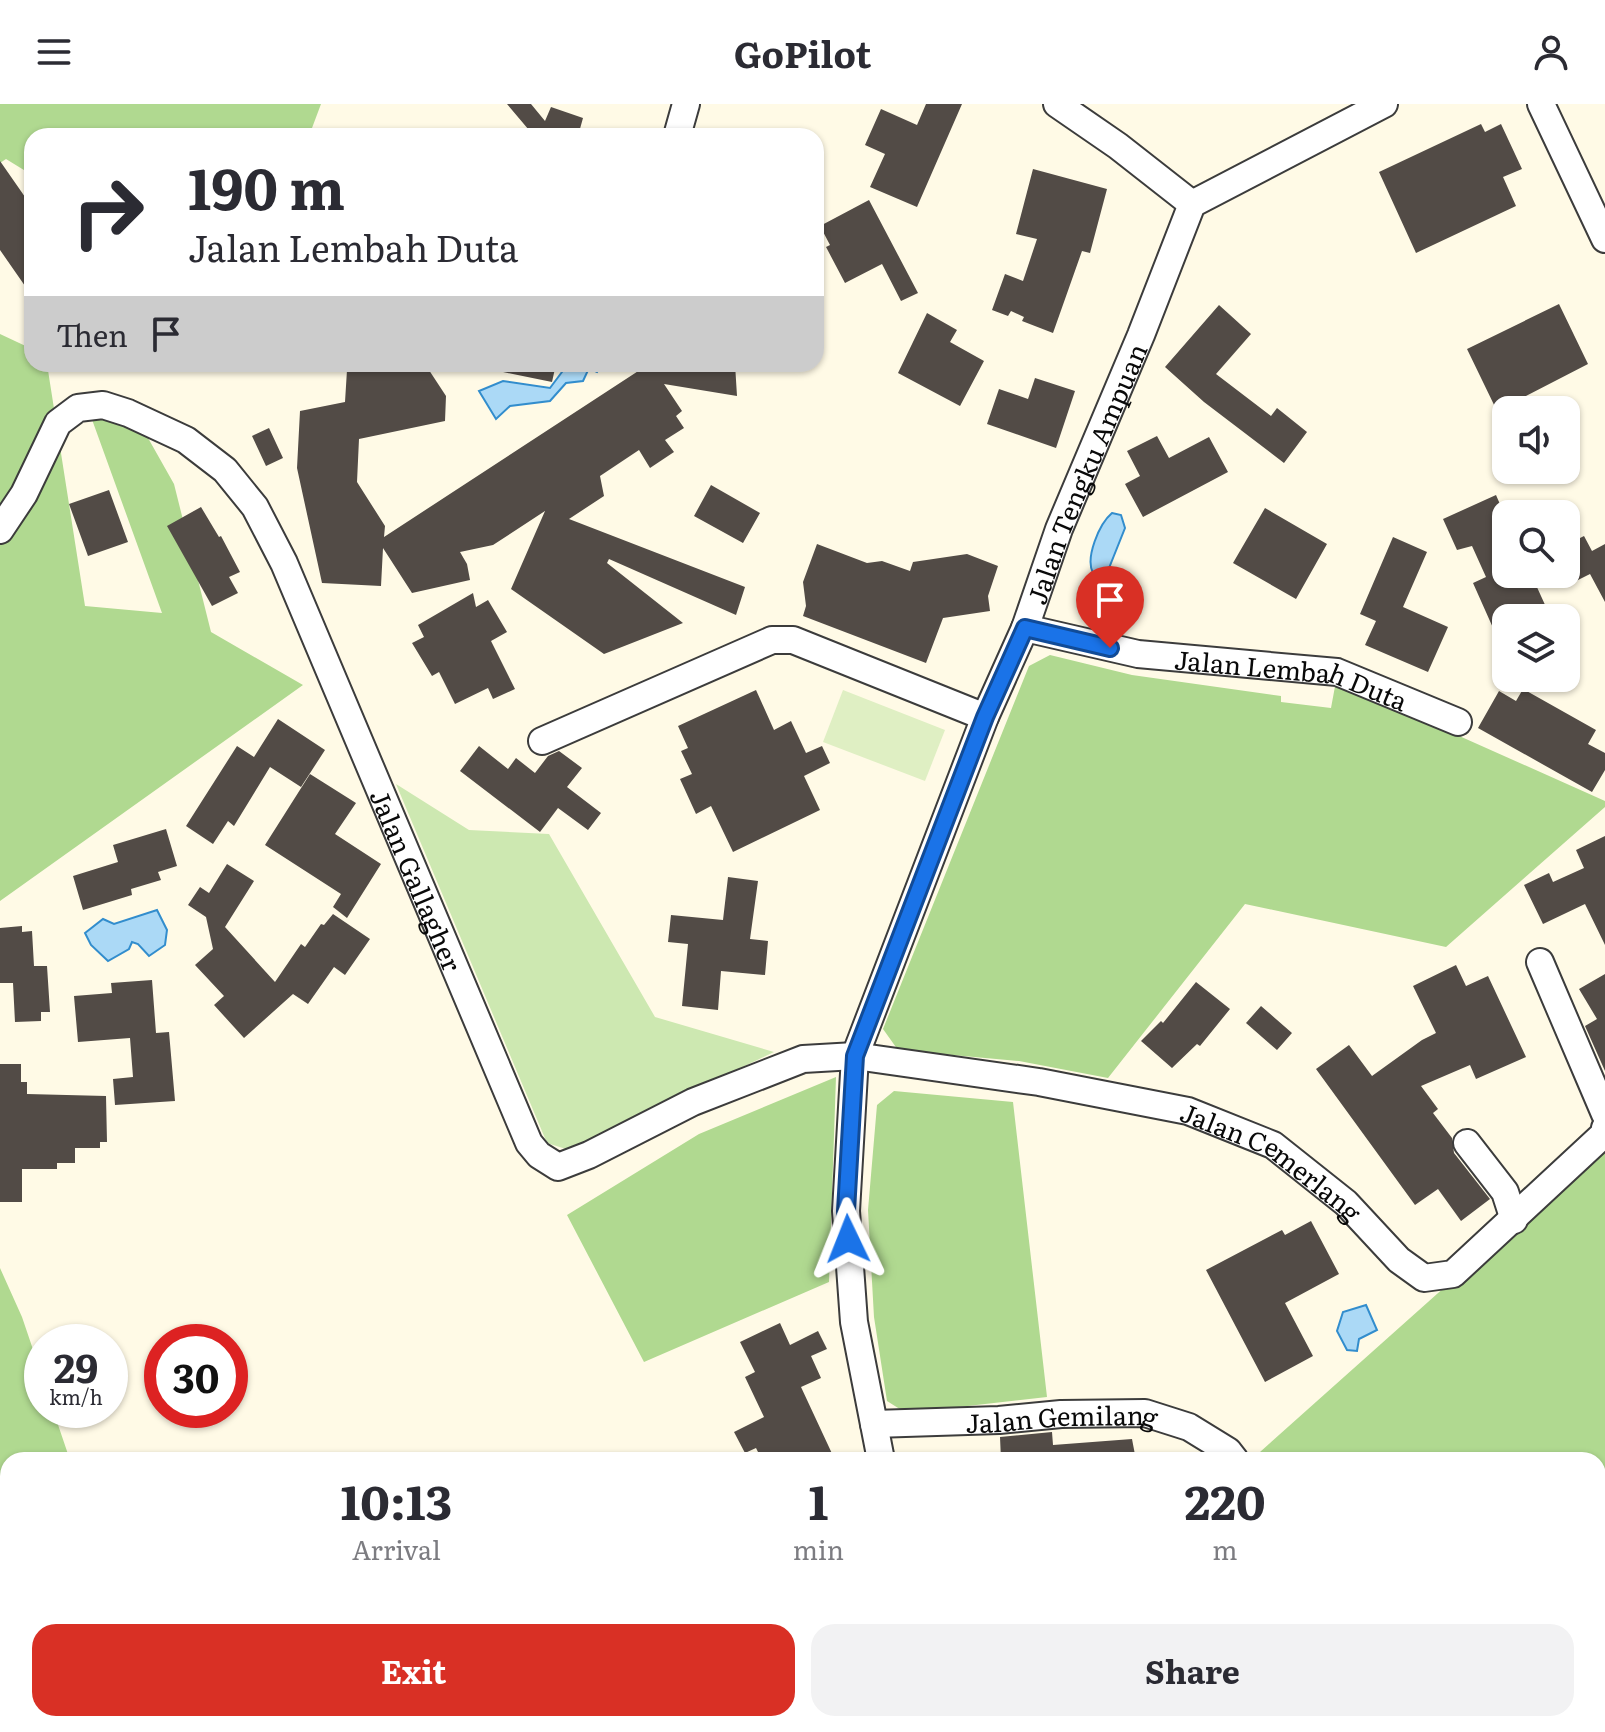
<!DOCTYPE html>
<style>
:root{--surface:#fff;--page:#f2f2f3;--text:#2b2b33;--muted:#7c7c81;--accent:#d93025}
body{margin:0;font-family:Literata,serif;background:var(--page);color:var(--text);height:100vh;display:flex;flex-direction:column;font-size:30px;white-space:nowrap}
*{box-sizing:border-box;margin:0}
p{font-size:26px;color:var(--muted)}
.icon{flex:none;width:44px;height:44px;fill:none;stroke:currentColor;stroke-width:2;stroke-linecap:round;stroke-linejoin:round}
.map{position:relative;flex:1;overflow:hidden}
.drawer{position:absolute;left:0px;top:1348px;width:1606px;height:280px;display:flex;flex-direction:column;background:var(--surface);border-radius:24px 24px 0 0;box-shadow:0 2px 6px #0004}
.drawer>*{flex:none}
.guide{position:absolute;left:24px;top:24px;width:800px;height:244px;border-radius:24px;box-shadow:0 2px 6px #0004;background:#fff;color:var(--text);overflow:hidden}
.controls{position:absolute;left:1492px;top:292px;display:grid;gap:16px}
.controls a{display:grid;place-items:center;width:88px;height:88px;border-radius:16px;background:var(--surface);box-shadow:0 2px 6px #0004;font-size:40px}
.speed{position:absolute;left:24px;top:1220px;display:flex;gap:16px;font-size:40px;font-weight:700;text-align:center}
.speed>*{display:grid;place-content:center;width:104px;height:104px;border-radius:50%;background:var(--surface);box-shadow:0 2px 6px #0004;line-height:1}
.speed small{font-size:20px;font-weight:400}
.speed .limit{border:12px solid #d22;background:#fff;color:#111}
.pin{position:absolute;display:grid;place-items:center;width:68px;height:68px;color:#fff;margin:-82px -34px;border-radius:50% 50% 50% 0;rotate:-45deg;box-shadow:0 0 8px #0007}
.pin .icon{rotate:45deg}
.me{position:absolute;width:88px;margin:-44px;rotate:358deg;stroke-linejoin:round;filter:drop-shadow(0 0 6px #0008)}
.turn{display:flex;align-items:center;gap:28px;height:168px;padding:0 32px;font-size:36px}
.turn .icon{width:104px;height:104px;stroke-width:2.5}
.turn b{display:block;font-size:56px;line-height:68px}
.then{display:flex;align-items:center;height:76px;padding:0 32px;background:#0003;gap:16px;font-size:30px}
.eta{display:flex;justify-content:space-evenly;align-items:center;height:136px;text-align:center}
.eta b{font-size:48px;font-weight:700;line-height:56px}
.cta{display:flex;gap:16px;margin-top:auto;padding:16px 32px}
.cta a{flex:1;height:92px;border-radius:24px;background:var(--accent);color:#fff;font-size:32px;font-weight:700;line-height:92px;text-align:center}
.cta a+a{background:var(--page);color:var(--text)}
header{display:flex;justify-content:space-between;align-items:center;height:104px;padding:0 32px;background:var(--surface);font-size:36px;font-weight:700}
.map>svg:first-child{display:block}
.green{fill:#cde8b1}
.forest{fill:#b0d990}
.pitch{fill:#dfefc3}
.water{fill:#abd9f6;stroke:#328dcd;stroke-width:2}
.building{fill:#524b46}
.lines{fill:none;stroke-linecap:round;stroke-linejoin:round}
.minor-casing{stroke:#3c3c3c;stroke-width:30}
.minor{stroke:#fff;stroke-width:26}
.route-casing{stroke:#114b97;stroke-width:20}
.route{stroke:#1a73e8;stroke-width:14}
.labels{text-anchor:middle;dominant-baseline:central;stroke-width:8;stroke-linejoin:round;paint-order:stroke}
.street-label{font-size:26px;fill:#090909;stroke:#fff}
</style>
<header><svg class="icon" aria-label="menu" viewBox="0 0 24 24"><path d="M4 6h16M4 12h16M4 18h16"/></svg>GoPilot<svg class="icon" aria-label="person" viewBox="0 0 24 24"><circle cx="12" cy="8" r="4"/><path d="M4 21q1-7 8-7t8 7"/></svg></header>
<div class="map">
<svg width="1605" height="1628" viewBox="0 0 1605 1628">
<rect width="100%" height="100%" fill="#fffae6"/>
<path class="green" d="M396 680 469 726 549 730 655 913 774 948 569 1046 547 1039Z"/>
<path class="forest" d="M0 0H321L309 32H32V71L6 55 0 59Z
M0 230 32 245V260H47L85 502 162 509 90 310 139 318 174 380 211 528 303 581 0 797Z
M1050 551 1132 571 1281 592V598L1331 604 1336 577 1605 697V703L1446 843 1245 800 1108 974 1019 957 898 946 883 925 1029 562Z
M836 973 829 1178 644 1258 567 1111 699 1030Z
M894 987 1013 998 1047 1293 906 1309 887 1297 874 1213 868 1106 877 1001Z
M1605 1040V1430L1598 1434V1356H1263L1260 1348Z
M0 1164 22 1213 42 1272V1306H53L70 1356H8V1620H119L125 1628H0Z"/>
<path class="pitch" d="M843 586 945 626 925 677 823 638Z"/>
<path class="water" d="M568 260H603L597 268 589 264 583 277 566 279 550 297 510 302 496 315 479 287 503 277 550 284Z
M1112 409 1121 411 1125 424 1107 469 1102 471 1093 469C1085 454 1099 420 1112 409Z
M157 806 167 826 165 841 149 852 138 840 132 838 129 845 108 857 91 841 85 829 103 815 114 820Z
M1366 1201 1377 1226 1359 1235 1357 1247 1347 1246 1337 1227 1343 1208Z"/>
<path class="building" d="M507 0H531L545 17 551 3 583 14 578 32H534Z
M926 0H962L917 103 870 83 885 50 865 41 881 5 917 21Z
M1481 20 1485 28 1501 20 1522 65 1503 73 1516 102 1416 149 1379 68Z
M0 57 32 103V192L0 146Z
M1033 65 1107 85 1090 149 1082 147 1053 229 1022 217 1024 213 1011 207 1008 212 992 206 1005 170 1023 177 1037 135 1016 130Z
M869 96 918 189 901 197 882 160 845 179 826 143 830 141 820 122Z
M1559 200 1588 260 1497 307 1467 245Z
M1219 201 1251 230 1216 270 1271 312 1277 304 1307 328 1284 359 1204 298 1165 263Z
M927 209 957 226 950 238 984 257 960 302 898 269Z
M376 260H425L446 292 445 317 359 335 357 378 385 422 384 433 649 260H735L737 292 664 280 682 307 676 312 684 324 665 336 674 348 650 364 639 346 600 372 604 392 569 415 745 483 736 511 609 455 607 459 683 519 604 550 511 485 545 407 493 441 460 448 467 460 470 476 412 489 383 444 381 482 322 479 297 364 300 307 345 298 347 266Z
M504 260H556L552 278 503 268Z
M1035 274 1075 287 1056 344 987 320 999 285 1028 295Z
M269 324 283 354 266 362 252 332Z
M1157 332 1169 354 1209 333 1228 368 1143 413 1125 380 1140 372 1127 347Z
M711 381 760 409 743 439 694 412Z
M109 386 128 438 88 452 69 400Z
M1496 391 1506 414V470H1531L1551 514H1506V553L1473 479 1486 473 1472 442 1457 446 1443 415Z
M201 403 219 433 221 432 240 468 229 473 238 489 212 502 167 422Z
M1265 404 1327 440 1296 495 1233 459Z
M1584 432 1592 447 1605 440V498L1590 470 1576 477 1566 459V441Z
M1393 433 1427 448 1403 503 1448 523 1428 568 1365 541 1376 517 1360 510Z
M817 440 867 459 882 457 910 467 913 458 967 450 998 462 988 492 990 507 943 514 926 559 803 512 806 502 803 478Z
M473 489 476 503 488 496 507 528 491 537 515 585 493 595 488 584 455 600 439 568 432 572 412 539 424 533 418 521Z
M1523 585 1596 626 1588 640 1605 649V666L1592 688 1478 624 1499 587 1516 597Z
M756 586 774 626 791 617 806 649 822 642 830 659 804 672 820 706 733 748 711 702 696 710 680 675 692 670 681 647 688 644 678 622Z
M278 615 325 646 301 683 270 663 234 722 228 717 213 740 186 722 237 642 254 653Z
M479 642 508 665 516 654 535 669 548 652 559 647 582 664 567 683 601 709 588 726 558 704 540 728 460 667Z
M310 670 356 699 335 730 381 760 347 814 333 803 341 790 265 741Z
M166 725 177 762 158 768 161 776 131 785 132 791 83 806 73 772 118 758 113 741Z
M1605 732V841L1585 800 1543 820 1524 781 1549 769 1553 778 1584 764 1576 746Z
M227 760 254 777 225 823 275 878 301 840 305 843 321 820 324 821 333 810 370 835 345 871 334 863 308 900 293 890 244 934 214 901 224 892 195 861 213 845 206 813 188 801 200 783 209 789Z
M728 773 758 777 750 835 768 837 765 871 721 867 718 906 682 902 688 840 668 838 671 811 723 816Z
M22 822V828L32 827 34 862H47L50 908H41V917L15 918 13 879H0V824Z
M1456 861 1466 882 1488 872 1526 953 1476 975 1470 961 1421 982 1438 1005 1433 1009 1452 1034 1454 1049 1490 1095 1461 1117 1438 1085 1415 1101 1316 965 1349 941 1372 972 1422 936 1436 929 1413 882Z
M1605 870V967L1585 922 1597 915 1579 885Z
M152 876 156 929 169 928 175 997 115 1001 113 975 133 973 130 934 78 938 74 892 112 889 111 879Z
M1196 878 1230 905 1200 942 1197 940 1172 964 1141 937 1161 917 1163 919Z
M1261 902 1292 929 1277 946 1246 919Z
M0 960H21V978H27V990L106 992 107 1038H100V1044H75V1059H57V1065H22V1098H0Z
M1311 1117 1339 1170 1285 1199 1313 1252 1265 1278 1206 1166 1282 1126 1285 1131Z
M780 1219 790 1241 818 1227 827 1245 811 1252 821 1274 801 1283 835 1356H762L756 1344 745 1349 734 1328 764 1313 745 1273 755 1268 740 1238Z
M1052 1328 1053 1341 1132 1335 1136 1356H1001L1000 1333Z"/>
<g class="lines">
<defs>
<g id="minor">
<path d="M1057 0 1118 42 1192 100"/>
<path d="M1541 0 1605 135"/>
<path d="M677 32 686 0"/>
<path id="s1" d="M0 426 24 390 58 319 78 304 103 301 128 309 186 336 225 366 255 403 284 459 529 1039 539 1051 558 1063 589 1051 693 998 803 955 855 952 1039 978 1188 1007 1273 1041 1346 1099 1399 1156 1424 1174 1453 1170 1604 1030 1605 1024"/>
<path id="s2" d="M1025 524 1138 550 1337 568 1458 618"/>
<path d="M542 637 772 536H793L985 613"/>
<path d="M1540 858 1605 1010"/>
<path d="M1467 1039 1505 1088 1514 1116"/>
<path id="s3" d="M874 1320 999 1316 1061 1310 1145 1309 1189 1323 1228 1347 1235 1356"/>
<path id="s4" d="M881 1356 854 1218 846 1107 855 952 985 613 1025 524 1059 425 1141 231 1192 100 1384 0"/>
<path d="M948 1620 952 1628"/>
</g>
</defs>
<use href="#minor" class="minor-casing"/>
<use href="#minor" class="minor"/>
</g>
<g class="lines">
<defs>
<path id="route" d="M848 1135 846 1107 855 952 985 613 1025 524 1110 544"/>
</defs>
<use href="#route" class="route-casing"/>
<use href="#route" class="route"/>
</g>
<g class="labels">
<g class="street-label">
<text stroke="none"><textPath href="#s4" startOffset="1034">Jalan Tengku Ampuan</textPath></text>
<text stroke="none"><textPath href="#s2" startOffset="272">Jalan Lembah Duta</textPath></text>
<text stroke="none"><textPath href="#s1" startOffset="766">Jalan Gallagher</textPath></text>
<text stroke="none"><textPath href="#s1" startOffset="1846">Jalan Cemerlang</textPath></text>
<text stroke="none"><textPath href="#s3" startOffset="188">Jalan Gemilang</textPath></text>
</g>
</g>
</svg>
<div class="controls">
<a><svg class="icon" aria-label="sound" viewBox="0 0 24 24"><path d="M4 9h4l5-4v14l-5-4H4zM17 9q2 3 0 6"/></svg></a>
<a><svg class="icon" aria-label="search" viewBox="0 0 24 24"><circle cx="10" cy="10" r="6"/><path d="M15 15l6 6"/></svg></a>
<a><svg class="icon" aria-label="layers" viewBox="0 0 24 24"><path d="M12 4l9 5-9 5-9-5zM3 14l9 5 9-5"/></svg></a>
</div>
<div class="speed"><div>29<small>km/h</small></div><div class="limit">30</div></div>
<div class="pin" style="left:1110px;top:544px;background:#d93025"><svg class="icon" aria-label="arrive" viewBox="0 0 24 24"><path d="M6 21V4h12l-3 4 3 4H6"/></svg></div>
<svg class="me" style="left:848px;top:1135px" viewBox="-20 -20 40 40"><path d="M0-17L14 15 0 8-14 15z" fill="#1a73e8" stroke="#fff" stroke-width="4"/></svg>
<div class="guide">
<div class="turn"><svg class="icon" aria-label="right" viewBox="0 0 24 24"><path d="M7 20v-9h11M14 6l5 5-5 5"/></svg><div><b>190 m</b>Jalan Lembah Duta</div></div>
<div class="then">Then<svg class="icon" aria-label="arrive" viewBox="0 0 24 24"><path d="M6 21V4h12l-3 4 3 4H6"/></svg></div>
</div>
<section class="drawer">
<div class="eta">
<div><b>10:13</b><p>Arrival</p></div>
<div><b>1</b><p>min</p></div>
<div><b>220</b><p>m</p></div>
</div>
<div class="cta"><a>Exit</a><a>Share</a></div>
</section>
</div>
